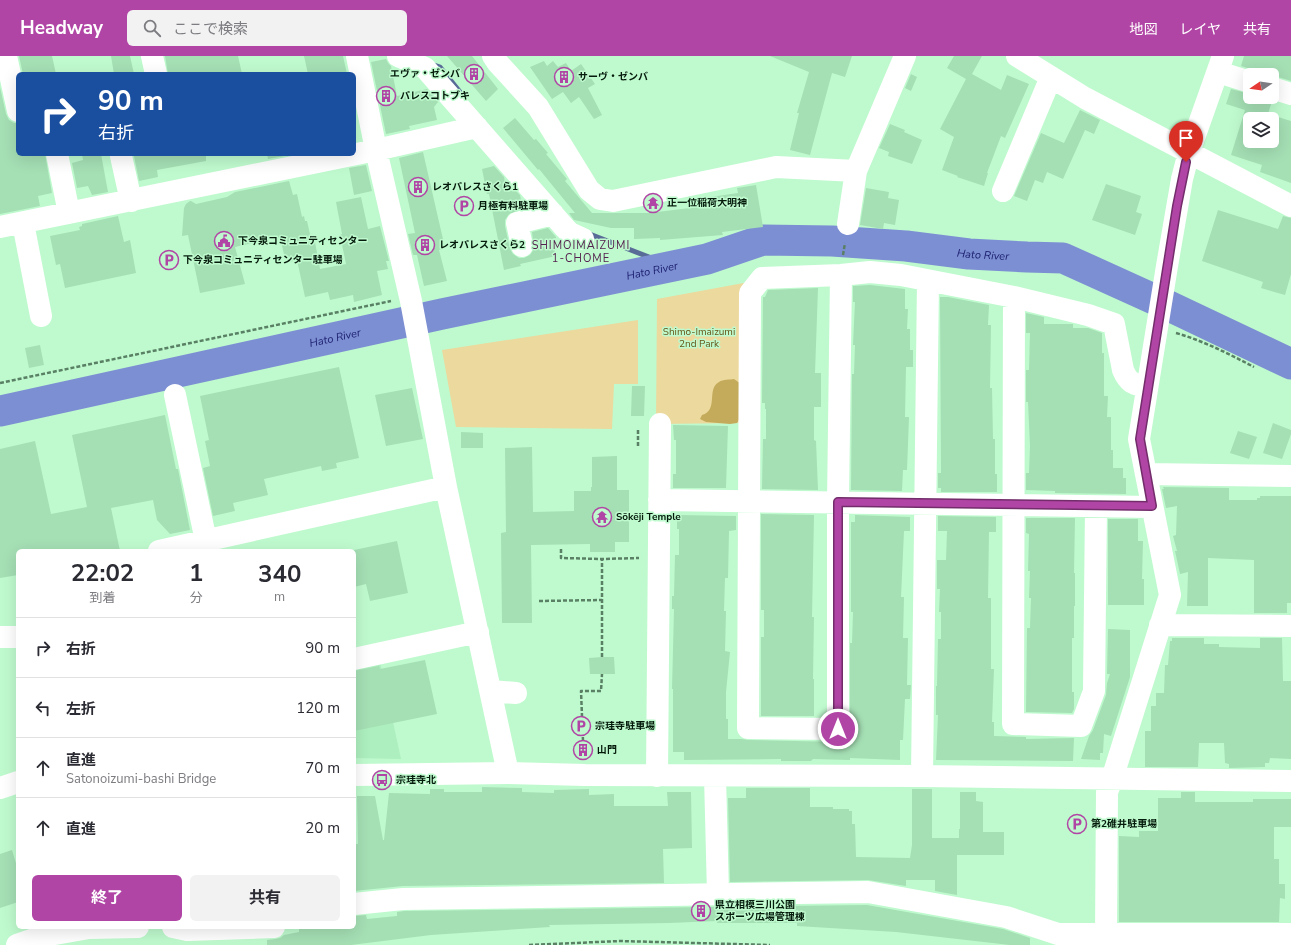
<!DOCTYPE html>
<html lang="ja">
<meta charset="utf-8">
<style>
:root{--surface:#fff;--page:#f2f2f3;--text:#2b2b33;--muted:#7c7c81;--line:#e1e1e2;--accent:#b145a5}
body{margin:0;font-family:"Nunito Sans","Noto Sans JP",sans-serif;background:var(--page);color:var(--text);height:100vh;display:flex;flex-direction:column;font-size:15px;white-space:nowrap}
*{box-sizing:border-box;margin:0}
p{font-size:13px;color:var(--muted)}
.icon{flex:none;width:22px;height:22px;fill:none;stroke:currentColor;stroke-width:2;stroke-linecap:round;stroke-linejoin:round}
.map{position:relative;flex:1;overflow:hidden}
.drawer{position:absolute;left:16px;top:493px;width:340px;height:380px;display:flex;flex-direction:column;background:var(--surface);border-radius:6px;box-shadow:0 4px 16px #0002}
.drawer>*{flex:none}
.banner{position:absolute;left:16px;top:16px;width:340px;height:84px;border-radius:6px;box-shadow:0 4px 16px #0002;background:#1a4fa0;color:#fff;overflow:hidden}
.needle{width:26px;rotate:257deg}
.buttons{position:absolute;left:1243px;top:12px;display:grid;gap:8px}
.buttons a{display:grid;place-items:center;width:36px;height:36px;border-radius:6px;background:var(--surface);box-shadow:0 4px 16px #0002;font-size:20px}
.pin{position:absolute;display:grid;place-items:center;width:34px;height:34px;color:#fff;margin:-41px -17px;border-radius:50% 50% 50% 0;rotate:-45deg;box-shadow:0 0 4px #0007}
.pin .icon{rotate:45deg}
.me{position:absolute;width:44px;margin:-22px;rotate:0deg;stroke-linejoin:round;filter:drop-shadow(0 0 3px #0008)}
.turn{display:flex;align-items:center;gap:14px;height:84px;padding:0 16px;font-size:18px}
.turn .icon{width:52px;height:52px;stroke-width:2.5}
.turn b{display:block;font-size:28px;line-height:34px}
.eta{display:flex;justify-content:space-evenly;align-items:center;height:68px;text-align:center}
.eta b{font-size:24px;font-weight:700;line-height:28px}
.button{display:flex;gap:8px;margin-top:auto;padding:8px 16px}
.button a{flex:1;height:46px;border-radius:6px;background:var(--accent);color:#fff;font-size:16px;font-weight:700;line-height:46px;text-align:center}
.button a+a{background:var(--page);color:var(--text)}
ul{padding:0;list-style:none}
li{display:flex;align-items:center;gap:12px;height:60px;padding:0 16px;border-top:1px solid var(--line)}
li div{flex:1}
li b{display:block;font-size:15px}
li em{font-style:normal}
header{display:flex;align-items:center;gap:24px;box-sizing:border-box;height:56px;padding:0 20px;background:var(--accent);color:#fff}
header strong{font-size:19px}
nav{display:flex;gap:22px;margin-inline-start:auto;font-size:14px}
.search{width:280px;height:36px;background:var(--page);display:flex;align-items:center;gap:10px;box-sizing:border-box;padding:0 14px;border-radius:6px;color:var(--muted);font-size:15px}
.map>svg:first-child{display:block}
.built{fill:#adefbe}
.green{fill:#ecd99d}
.forest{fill:#c4ab5b}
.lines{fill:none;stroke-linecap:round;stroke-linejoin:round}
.stream{stroke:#596c97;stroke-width:5}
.river{stroke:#7d8fd3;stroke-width:31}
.building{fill:#a5dfb4;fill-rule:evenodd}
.path{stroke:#598064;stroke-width:2.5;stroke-dasharray:4 2;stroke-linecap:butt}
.minor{stroke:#fff;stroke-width:22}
.route-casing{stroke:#732d6b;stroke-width:10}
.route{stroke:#b145a5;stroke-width:7}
.labels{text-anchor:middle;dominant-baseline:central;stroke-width:3;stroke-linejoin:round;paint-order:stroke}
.poi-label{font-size:10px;font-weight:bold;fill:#041a0b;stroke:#bfface;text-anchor:start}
.park-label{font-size:10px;fill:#665417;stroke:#bfface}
.neighbourhood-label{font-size:11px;letter-spacing:1px;fill:#54204e;stroke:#bfface}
.water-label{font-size:11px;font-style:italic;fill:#1a1e6e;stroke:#bfface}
</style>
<header>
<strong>Headway</strong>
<div class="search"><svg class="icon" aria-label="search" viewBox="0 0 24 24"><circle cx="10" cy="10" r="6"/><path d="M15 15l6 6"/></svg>ここで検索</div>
<nav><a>地図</a><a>レイヤ</a><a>共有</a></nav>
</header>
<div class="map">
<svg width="1291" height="889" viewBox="0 0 1291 889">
<rect width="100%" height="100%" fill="#bfface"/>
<path class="built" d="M380 606 401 703 354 702V610Z"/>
<path class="green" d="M749 226 742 367 656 368 657 243Z
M638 264V328H614L612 373 456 371 442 294Z"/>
<path class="forest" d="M734 323 741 328 740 362 737 367 730 368 706 366 700 363 702 359C719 354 706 333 719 326 723 323 730 324 734 323Z"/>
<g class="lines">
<path class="stream" d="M434 9 440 11 460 36
M587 177 672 210"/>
<path class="river" id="s1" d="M0 355 442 258 707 203 763 184 832 185 906 190 969 198 1027 201 1063 202 1169 250 1291 308"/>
</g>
<path class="building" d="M19 0H52L56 18H23Z
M111 0H130L134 18H114Z
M165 0H238L242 18H168Z
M304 0H343L347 18H308Z
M447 0H472L498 33 486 45Z
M770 0H852L845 21 832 17 810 99 790 94 799 57H797L809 16Z
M954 0H982L972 18 1001 34 1007 19 1029 28 1005 82 1001 80 987 117H988L984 130 957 121 958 120 942 114 954 81 940 73 966 23 947 12Z
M1244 0H1291V25L1272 19H1260L1254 14 1241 10Z
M386 3 388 7 391 10 397 40 427 33 438 46 434 51 437 64 409 70 410 73 386 78 371 6Z
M544 5 547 10 553 5 558 11 566 7 571 15 581 8 595 28 588 32 602 59 594 63 579 41 571 47 563 36 552 43 530 11Z
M911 18 917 21 911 35 905 32Z
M0 31 6 58 9 64 14 67H18V98H45L52 137 38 140 40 150 0 158Z
M1231 33 1250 38V41H1264L1272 45 1268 58 1291 65V127L1260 116 1262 109 1231 99 1245 54 1226 48ZM1250 63H1272V85H1250Z
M1080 54 1100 64 1094 78 1085 74 1063 123 1047 116 1043 127 1035 124 1027 145 1014 140 1041 77 1064 87Z
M515 62 534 84 536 83 548 97 546 98 567 123 565 125 592 157H649L698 151 697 143 738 137 737 132 756 129 763 171 722 176 723 179 660 184V182L634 183V172H611L574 164 569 157H575L539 113 538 114 503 72Z
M890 68 905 74 904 76 922 84 912 108 888 100 889 96 879 92Z
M423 96 445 192 439 194 447 225 424 230 417 199H413L408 178 415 177 399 102Z
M82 98H101L108 136 92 139 88 130 77 132 72 107 83 104Z
M146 98H206V105L157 114 158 121 139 125 134 100Z
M267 98H283L284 100 268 103Z
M366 109 372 135 354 139 349 112Z
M494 110 504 121 507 136 515 134 520 139 523 153 509 158 505 164V170L510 193 513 198 519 202H524L530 199 534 193 532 176 548 172 556 181V182L552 183 556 200 520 208 521 210 504 214 489 138H487L482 113Z
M289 125 293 139 297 138 302 161 304 160 305 165H307L312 187 315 186 320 213 346 208 340 179 342 178 336 146 361 141 368 173 380 170 389 205H386L388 213 377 215 382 239 354 246 353 239 330 244 328 236 305 241 297 204 286 207 280 181 235 191 245 228 200 237 188 179 182 180 184 152 186 148 190 145H191L196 148 227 141 235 136Z
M1106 128 1141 140 1136 156 1142 158 1135 179 1092 164Z
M866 132 889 136 888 142 899 144 895 169 884 167 883 173 860 169Z
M1218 154 1278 173 1283 160 1291 162V218L1285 239 1261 232 1263 226 1202 205Z
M118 160 124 186 130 184 136 217 65 232 60 208 56 209 50 180 80 174 79 171 82 170V168Z
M870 229 905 233V253H908L907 273H910V294H913V311H906L905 361H909L907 414H903L902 435 851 434 852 318H854L855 289H853L855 246H853V230Z
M818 232 815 317H821V351H814V384L816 385 818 434 762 433 763 383H766V353H765V347H762L763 241H765L768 234Z
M940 241H948L989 249 988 269H991L990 332H992L993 383H995V418H997V436H941V432H938V417H941Z
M1026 257 1044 261V268H1073V272H1088L1102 277V297H1104V340H1108L1107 361H1111V394H1113V412H1123V422H1126V438L1055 437V435L1026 434V417H1029L1030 390 1028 346H1026V314H1029L1030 277H1026Z
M40 289 44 309 29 312 25 292Z
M339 311 359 402 336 407 337 412 322 415 321 410 264 423 268 439 233 447 235 455 213 460 203 412 210 410 205 385 209 384 200 340Z
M632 330H645L644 360H631Z
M412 332 423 383 386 390 375 339Z
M165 359 176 413H178L190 474 170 478 157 464 153 444 111 452 120 495H18V519L0 522V393L35 385 51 458 87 451 72 379Z
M1273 367 1291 374V378L1282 403 1263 397Z
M673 369 728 370 726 432H673V418H676V384H674Z
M1238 375 1257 381 1249 403 1230 397Z
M461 376 483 377V392H461Z
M532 391 533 456 574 455V435H591V431H592V401L617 400V434H629V486H615V496H590V488L531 489 532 567H502L501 477 506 476 505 392Z
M1163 431 1229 432V444H1257V442H1260V440H1291V547H1287V557H1254V504L1208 502V550H1187L1188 516 1180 518 1175 495H1177L1173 480 1176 479 1177 450 1166 452 1162 433H1164Z
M761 458 814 459 812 561H814L813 623H814V660H761V581H764V554H761Z
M677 459 736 460V474L729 475 728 522H725L724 555H726L725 595 730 596 726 636V663H728V683H742L748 684 838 686 848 684 850 673V587H852L853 556H851V466H855V459L910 461V475H904L901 541H904L903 582H908L907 629H911L910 643H905L903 684H900V704L850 702V704L813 703 811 705H781V703L684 704V696H673V633H672L674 553H672V540H674L675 499H679V473H677Z
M938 460 996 461V476H989L988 542H991V613H994L992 666H994V680L1026 681V683L1074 682 1073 705 936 704 938 659H936V630H937L938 583H941V556H939L940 533H937V504H946L947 475H938Z
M1026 462H1075L1074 517H1075V550H1074V582H1072V636H1074V653L1072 657 1026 656 1027 572H1030L1031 542H1029L1030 515H1028L1029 478 1026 477Z
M1108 463H1138V485H1143L1142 523H1144V549H1108Z
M397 485 408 537 370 545 366 528 354 531V494Z
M1108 573 1130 574V621L1111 680 1104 678 1103 697H1100V704L1081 703 1089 680 1093 674 1106 639 1107 627 1110 618H1107Z
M1172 582H1204V588H1219V591L1260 592V582H1282L1283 625H1291V703L1270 702 1269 707H1265V711L1229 712V708L1225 707 1224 687H1199L1198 711H1145V675H1151V650H1156V637H1164L1165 609H1168L1170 585H1172Z
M602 601H614L615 618H590L589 602Z
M425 604 437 658 354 675V615L379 610 380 613Z
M482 731 522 732V736L554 737V734L589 733V739L614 738V750H668L667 736H691L692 792 663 793 664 827 403 830 354 835V834H356L354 788H358L357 740H375L383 784H384L389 737 430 738V733H444V736H482Z
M746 732H810V751H833V753H849V755H852V768H855L856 801 910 802 912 789V733H932V782H959V773H960V736H976V745L983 746V776H1004V799H957V839L935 835V824H906V830L868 824 730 826 728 742H746Z
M1181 736H1195V746H1253V743H1291V771H1274V803H1279V828H1285V843L1280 842 1279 866H1119V780L1139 781V775H1158V742H1181Z
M12 794 18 814V846L0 852V798Z
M867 849 1003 873 1030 882V889H1010L896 876 797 870V867H717V865L669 867 549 869 550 871 431 879 351 889H267V884L275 883 280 882 284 879 299 876V872L307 871H354V860L366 859 367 863 397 860V856L404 855Z"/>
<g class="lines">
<path class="path" d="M843 199 845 187
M1176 277C1204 285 1229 298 1254 311
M0 327 391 245
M638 374V391
M561 493V502L602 503
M539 545 602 544
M602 601V503L639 502
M583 685 581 635H601L602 618
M529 889 620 885 770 889"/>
<path class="minor" d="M6 0 18 55
M152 0 156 18
M357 0 376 94 411 245 446 431 508 717
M398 0 425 12 565 172 570 177 583 183
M493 0 497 6 538 51 589 134 600 143 613 145 776 111 856 115
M1017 0 1085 42 1291 150
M1218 16 1250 26
M1272 32 1291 38
M57 98 69 157
M121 100 131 145
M1003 135 1051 21
M23 167 41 260
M848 168 856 115 905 0
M0 171 376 94 477 71
M522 190 517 167 553 158
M841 219 838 446V673L748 672 750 237 762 222 841 219 870 216 901 219 1014 241 1088 259 1114 268 1123 314C1129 328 1134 328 1147 331
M1014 241 1013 668 1081 670 1094 635 1096 451
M175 339 206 485
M1146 418 1291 420
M659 444 1152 451
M159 495 446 431
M1160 569 1291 570
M0 581H18
M354 603 478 576
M491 635 516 637
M354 719 508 717 585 719 922 720 1291 725
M657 720 660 368
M715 720 718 838
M922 720 928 225
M0 732 18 726
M354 848 403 843 868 836 1006 861 1058 878H1291
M173 871 187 874 274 871
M1106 878 1107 736 1112 723 1170 539 1139 383 1167 210 1182 123 1189 96 1223 0
M17 889 43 880 89 872 138 871"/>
</g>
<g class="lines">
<defs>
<path id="route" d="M838 673V446L1152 450 1140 383 1177 150 1186 106"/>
</defs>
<use href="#route" class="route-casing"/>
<use href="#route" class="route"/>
</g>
<defs>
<symbol id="building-ring" viewBox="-11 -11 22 22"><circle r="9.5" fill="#bfface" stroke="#b145a5" stroke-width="1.5"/><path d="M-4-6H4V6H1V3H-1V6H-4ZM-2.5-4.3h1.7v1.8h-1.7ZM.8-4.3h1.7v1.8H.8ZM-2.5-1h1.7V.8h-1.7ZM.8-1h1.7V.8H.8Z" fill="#b145a5"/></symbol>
<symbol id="temple-ring" viewBox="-11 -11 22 22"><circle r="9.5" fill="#bfface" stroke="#b145a5" stroke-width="1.5"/><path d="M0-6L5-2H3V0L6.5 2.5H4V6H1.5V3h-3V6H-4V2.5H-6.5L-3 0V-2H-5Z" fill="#b145a5"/></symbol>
<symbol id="parking-ring" viewBox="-11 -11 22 22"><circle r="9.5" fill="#bfface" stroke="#b145a5" stroke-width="1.5"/><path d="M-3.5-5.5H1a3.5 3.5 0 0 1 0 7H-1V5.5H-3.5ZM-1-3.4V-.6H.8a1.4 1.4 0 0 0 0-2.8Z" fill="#b145a5"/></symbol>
<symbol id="civic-ring" viewBox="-11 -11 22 22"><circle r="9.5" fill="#bfface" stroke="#b145a5" stroke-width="1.5"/><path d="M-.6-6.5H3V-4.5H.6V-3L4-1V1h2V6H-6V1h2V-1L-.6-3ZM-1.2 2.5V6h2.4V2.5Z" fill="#b145a5"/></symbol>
<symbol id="bus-ring" viewBox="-11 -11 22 22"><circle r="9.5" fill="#bfface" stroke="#b145a5" stroke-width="1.5"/><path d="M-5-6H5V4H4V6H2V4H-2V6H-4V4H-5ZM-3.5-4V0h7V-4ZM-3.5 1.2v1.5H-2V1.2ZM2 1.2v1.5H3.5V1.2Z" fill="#b145a5"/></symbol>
</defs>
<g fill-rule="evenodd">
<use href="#building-ring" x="463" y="7" width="22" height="22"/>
<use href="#building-ring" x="553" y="10" width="22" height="22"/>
<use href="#building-ring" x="375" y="29" width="22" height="22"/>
<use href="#building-ring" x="407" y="120" width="22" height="22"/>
<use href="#temple-ring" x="642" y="136" width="22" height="22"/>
<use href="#parking-ring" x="453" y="139" width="22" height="22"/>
<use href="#civic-ring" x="213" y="174" width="22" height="22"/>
<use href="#building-ring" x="414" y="178" width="22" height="22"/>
<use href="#parking-ring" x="158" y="193" width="22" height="22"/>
<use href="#temple-ring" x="591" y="450" width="22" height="22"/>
<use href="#parking-ring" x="570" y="659" width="22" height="22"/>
<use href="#building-ring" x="572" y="683" width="22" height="22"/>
<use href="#bus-ring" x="371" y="713" width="22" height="22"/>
<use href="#parking-ring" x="1066" y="757" width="22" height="22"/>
<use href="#building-ring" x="690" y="844" width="22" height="22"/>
</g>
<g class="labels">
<g class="poi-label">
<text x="460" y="18" text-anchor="end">エヴァ・ゼンバ</text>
<text x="578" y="21">サーヴ・ゼンバ</text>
<text x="400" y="40">パレスコトブキ</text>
<text x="432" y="131">レオパレスさくら1</text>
<text x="667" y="147">正一位稲荷大明神</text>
<text x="478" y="150">月極有料駐車場</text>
<text x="238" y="185">下今泉コミュニティセンター</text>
<text x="439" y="189">レオパレスさくら2</text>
<text x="183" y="204">下今泉コミュニティセンター駐車場</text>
<text x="616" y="461">Sōkēji Temple</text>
<text x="595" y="670">宗珪寺駐車場</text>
<text x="597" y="694">山門</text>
<text x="396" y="724">宗珪寺北</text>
<text x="1091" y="768">第2碓井駐車場</text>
<text x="715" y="849">県立相模三川公園<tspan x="715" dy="12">スポーツ広場管理棟</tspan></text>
</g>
<g class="park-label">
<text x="699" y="276">Shimo-Imaizumi<tspan x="699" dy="12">2nd Park</tspan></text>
</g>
<g class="neighbourhood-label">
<text x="581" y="189">SHIMOIMAIZUMI<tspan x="581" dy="13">1-CHOME</tspan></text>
</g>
<g class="water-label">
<text stroke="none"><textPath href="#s1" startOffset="1003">Hato River</textPath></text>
<text stroke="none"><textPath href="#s1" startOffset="667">Hato River</textPath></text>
<text stroke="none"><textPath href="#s1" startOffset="343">Hato River</textPath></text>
</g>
</g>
</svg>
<div class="buttons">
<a><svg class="needle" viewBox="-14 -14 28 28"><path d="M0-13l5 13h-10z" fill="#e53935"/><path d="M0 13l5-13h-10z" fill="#7c7c81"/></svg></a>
<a><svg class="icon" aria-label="layers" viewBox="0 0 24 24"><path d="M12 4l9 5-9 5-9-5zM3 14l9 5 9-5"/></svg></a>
</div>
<div class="pin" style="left:1186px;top:106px;background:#d93025"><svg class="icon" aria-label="arrive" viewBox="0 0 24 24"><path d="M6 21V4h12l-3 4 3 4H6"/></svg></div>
<svg class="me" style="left:838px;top:673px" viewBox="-20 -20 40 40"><circle r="17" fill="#b145a5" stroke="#fff" stroke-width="3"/><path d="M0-11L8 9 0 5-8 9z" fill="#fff"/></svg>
<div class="banner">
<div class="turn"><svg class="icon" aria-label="right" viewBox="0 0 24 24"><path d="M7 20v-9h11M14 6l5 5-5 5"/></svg><div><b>90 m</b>右折</div></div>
</div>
<section class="drawer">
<div class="eta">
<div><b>22:02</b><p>到着</p></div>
<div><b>1</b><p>分</p></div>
<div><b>340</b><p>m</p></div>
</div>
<ul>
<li><svg class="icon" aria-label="right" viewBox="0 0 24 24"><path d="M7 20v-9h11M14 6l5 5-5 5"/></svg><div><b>右折</b></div><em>90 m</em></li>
<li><svg class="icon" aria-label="left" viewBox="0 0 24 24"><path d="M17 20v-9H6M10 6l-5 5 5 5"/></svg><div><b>左折</b></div><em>120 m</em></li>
<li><svg class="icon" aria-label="ahead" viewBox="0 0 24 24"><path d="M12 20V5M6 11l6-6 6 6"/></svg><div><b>直進</b><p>Satonoizumi-bashi Bridge</p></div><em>70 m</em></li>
<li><svg class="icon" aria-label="ahead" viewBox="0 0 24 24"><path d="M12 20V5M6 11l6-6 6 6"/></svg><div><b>直進</b></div><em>20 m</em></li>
</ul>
<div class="button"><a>終了</a><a>共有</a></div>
</section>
</div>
